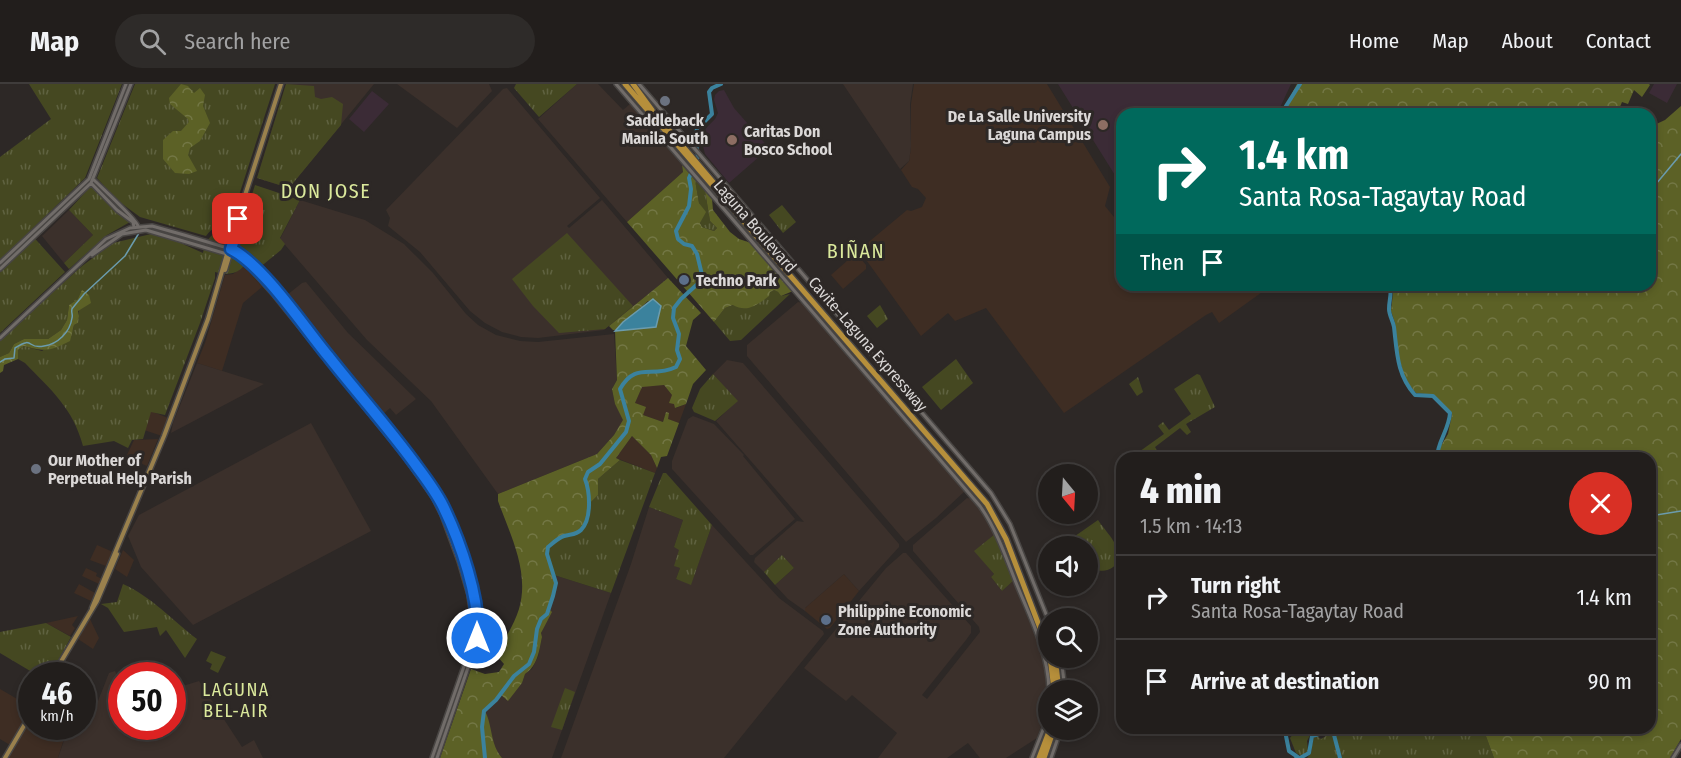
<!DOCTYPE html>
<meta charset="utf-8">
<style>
:root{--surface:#221e1c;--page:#2e2b29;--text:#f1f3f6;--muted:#a2a2a3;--line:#3f3c3b}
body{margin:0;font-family:"Fira Sans Condensed",sans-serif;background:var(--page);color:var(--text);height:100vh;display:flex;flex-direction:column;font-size:22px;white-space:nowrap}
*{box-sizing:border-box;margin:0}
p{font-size:20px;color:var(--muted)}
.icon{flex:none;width:33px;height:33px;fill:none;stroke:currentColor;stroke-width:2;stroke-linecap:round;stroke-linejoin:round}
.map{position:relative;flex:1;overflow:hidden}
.details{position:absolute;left:1116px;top:368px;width:540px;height:282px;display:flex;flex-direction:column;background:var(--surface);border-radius:18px;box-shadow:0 3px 9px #0003,0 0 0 2px var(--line)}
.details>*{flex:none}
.top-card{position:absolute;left:1116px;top:24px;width:540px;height:183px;border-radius:18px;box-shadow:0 3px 9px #0003,0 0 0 2px var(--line);background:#00695c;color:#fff;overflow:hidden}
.needle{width:39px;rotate:162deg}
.controls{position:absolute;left:1038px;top:380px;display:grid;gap:12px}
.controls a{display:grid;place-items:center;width:60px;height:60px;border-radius:50%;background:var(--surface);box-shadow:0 3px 9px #0003,0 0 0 2px var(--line);font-size:30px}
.speed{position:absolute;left:18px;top:578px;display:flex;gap:12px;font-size:30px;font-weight:700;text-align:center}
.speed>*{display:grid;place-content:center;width:78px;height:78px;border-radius:50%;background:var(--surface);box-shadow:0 3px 9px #0003,0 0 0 2px var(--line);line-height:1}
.speed small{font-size:15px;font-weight:400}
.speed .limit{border:9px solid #d22;background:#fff;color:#111}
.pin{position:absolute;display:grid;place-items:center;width:51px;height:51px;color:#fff;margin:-26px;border-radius:12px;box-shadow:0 3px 9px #0006}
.me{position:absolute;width:66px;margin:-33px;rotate:0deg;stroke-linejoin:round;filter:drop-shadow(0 0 4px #0008)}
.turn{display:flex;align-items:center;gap:21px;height:126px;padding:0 24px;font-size:27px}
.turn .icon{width:78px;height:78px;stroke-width:2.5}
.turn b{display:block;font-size:42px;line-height:51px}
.then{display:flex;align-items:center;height:57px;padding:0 24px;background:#0003;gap:12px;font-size:22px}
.round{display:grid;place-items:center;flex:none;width:63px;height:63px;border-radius:32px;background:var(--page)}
.summary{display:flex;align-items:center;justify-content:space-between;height:102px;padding:0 24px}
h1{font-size:36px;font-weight:800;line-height:45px}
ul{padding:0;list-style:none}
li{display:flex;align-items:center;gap:18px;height:84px;padding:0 24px;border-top:2px solid var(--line)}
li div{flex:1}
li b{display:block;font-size:22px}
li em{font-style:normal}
header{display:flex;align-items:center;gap:36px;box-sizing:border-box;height:84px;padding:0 30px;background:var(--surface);border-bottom:2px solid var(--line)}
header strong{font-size:28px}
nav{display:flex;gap:33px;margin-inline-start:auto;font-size:21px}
.search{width:420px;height:54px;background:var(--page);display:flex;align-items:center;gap:15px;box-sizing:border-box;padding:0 21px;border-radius:33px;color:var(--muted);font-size:22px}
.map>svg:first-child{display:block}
.commercial{fill:#3e2d23}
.built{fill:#3b302b}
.education{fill:#3b2b36}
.grass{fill:url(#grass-tufts)}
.forest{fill:url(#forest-crowns)}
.pitch{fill:#454821}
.water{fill:#3b829d;stroke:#6b9cae;stroke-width:1.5}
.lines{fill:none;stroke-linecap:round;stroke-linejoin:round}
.stream{stroke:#6b9cae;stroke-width:1.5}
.river{stroke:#3b829d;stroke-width:4}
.secondary-casing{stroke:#484543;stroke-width:6}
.primary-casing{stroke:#484543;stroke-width:7}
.highway-casing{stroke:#484543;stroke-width:8}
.secondary{stroke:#716c69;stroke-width:3}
.primary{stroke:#9a814d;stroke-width:4}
.highway{stroke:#b68f3b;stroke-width:5}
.route-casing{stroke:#114b97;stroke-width:15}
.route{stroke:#1a73e8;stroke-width:10}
.worship-dot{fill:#6b7280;stroke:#2d2826;stroke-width:2}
.education-dot{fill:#8d6e63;stroke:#2d2826;stroke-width:2}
.service-dot{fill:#5c6f8a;stroke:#2d2826;stroke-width:2}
.labels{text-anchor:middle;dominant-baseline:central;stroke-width:6;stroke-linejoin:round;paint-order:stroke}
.poi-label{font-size:16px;font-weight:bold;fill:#dbd8d7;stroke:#2d2826;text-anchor:start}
.street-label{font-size:16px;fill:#dbd8d7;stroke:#2d2826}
.neighbourhood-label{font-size:18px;letter-spacing:1.5px;fill:#dbe99c;stroke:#2d2826}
.quarter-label{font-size:20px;letter-spacing:1.5px;fill:#dbe99c;stroke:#2d2826}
</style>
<header>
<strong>Map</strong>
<div class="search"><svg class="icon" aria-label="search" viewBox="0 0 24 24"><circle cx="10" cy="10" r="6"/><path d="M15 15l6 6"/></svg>Search here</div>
<nav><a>Home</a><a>Map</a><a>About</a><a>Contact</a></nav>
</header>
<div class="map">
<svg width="1681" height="674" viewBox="0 0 1681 674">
<defs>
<pattern id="grass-tufts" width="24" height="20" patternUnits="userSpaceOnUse" patternTransform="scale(1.5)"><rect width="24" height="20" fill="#454821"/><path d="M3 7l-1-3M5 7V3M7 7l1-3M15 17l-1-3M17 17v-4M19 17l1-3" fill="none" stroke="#5f6240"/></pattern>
<pattern id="forest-crowns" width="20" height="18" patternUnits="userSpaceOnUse" patternTransform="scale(1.5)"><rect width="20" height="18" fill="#5c6126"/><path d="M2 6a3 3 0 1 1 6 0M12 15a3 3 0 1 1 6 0" fill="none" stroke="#737745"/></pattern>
</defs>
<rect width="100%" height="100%" fill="#2d2826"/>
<path class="commercial" d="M914 0H1047L1110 103 1105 122 1118 138 1122 140V201H1272L1219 239 1212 228 1206 231 1064 329 986 224 955 237 948 229 921 252 859 166 907 126 911 127 922 123 926 114 918 105 912 103 901 86 909 77 911 63V20Z
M856 169 866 181V185L843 205 831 191Z
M244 182 262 203 243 219 222 287 197 279 205 259 225 191 233 190Z
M664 301 672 311 674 320 676 324 686 320 679 339 667 335 666 328 663 338 643 331 635 319 642 302Z
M151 327 168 334 162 352 144 346Z
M632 352 651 371 657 384 655 389 616 374Z
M158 355 147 382 126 373 134 356Z
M97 461 113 468 106 482 90 476Z
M123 466 134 476 127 493 115 485Z
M86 484 97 489 96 492 102 495 99 500 82 492Z
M844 490 859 507 830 544 827 545 805 527V524Z
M79 500 95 509 91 517 74 509Z
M78 532 72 541 75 544 70 552 46 539Z
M90 535 99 554 93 565 78 555Z
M0 605 31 623 10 661 0 655Z
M31 633 32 642H68L58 674H9Z"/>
<path class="built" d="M286 0H374L289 104 257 94Z
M397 0H489L492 7 457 44Z
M577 0H598L623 26 630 20 682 81 683 88 627 138 538 35Z
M843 0H913L910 20 911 63 909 77 900 85Z
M507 4 600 114 567 142 569 144 602 116 668 194 604 246 538 254 521 253 502 248 485 239 470 227 420 168 388 142 390 134 386 126 503 5Z
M300 116 365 136 404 160 433 189 466 230 478 241 496 251 520 257 538 258 614 250 617 296 612 305 615 320 624 336 614 351 597 370 498 410 431 317 367 256 280 155Z
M69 126 93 151 64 179 42 152Z
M306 198 348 249 416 315 396 331 390 324 380 333 286 216 287 211 302 199Z
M798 218 803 219 965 407 936 434 906 458 747 272V261Z
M727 276 743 279 899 460V463L859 507 844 490 805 524V527L788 515 775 501 794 484 782 471 764 488 754 478 755 474 797 437 804 438 716 337 737 317 713 290Z
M197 279 264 300 171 349 173 339Z
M693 332 714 340 744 371 743 372 795 435 753 471H750L672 385V377L688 335Z
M311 339 371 447 193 541 141 483 128 452 139 431Z
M967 414 974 415 995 450 975 467 994 490 991 493 1002 507 1013 497 1043 571 1047 593 1042 639 1037 654 1006 674H980L968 659 947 674H878L897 649 852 611 846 617 804 584 886 484 903 469H906L971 542V549L966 556 922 611 927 615 980 548 979 543 913 467V461Z
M649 423 683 436 674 463 680 465 675 482 680 484 676 495 691 500 712 441 779 514 823 547 824 550 724 674H561L631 480Z
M554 491 611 509 552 674H502L494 664 484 627 500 610 508 616 522 599 525 590 532 585 538 573 542 553 541 550 553 512 556 499Z
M115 587 121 600 122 642H172L173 605 199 597 242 663 254 656 263 674H58L69 642H82L83 612 98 617 109 589Z"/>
<path class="education" d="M1058 0H1291L1277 30H1122V94L1118 96Z
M1654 0H1677L1667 19 1649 9Z
M724 6 734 24 769 64 729 99 705 70 700 50 715 35 718 29 714 16 715 11 719 7Z
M372 7 389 20 364 48 349 35Z"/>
<path class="grass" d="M29 0H122L85 94 29 148 65 188 0 249V73L51 35Z
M135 0H275L230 139C220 141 212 143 206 152L140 133 117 116 97 94Z
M286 0 314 2 315 13 321 15 332 13 343 20 341 41 289 104 257 94Z
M516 0H577L539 33 514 4Z
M695 96 705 107 710 137 717 144 714 147 702 143 700 139 705 128 699 119Z
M255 101 300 116 280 154 285 160 281 166 259 184 249 172C244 188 231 193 215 188V194L200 239 165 331 151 328 143 355 132 356 128 364 114 357 83 362C73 324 51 306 25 279L18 275V266L24 262 42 267 73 246 74 241 78 239 79 232 78 215 69 221 67 236 61 246 48 255H24L14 260 9 269 0 273V256L82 182 113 159 151 150 176 157 203 169C206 149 222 141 240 149Z
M91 102 123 134 130 138 107 151 69 185 64 179 93 151 69 126Z
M782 121 796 138 783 149 769 131Z
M567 149 633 222 605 245 559 249 533 222 512 195Z
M774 206 778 208 781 212 790 210 741 256 730 257 714 238 725 224Z
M880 221 888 235 877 244 867 232Z
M956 275 973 299 941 326 922 303Z
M713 290 738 317 715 337 694 328 692 324 700 305Z
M1197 290 1200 291 1215 323 1186 340 1191 348 1187 351 1180 344 1155 363 1161 373H1138L1136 370 1164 350 1158 342 1163 338 1169 346 1191 330 1174 305Z
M1138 293 1143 308 1137 312 1129 300Z
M620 376 655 389 611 509 554 491 547 470 548 463C570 443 584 458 589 420L598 411V395Z
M663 389H666L712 441 691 501 676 495 680 484 674 482 679 466 674 463 683 436 649 423Z
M1098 436C1104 445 1113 454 1117 464 1125 484 1102 493 1088 482V462H1072L1068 457Z
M995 450 1013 497 1002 507 991 493 994 490 974 467Z
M782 471 794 484 775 501 764 488Z
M123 500C152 513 172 536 197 555L185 574 166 546 160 552 157 543 124 548 108 524 101 520 117 518Z
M46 539 71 553 50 591H37L0 569V548Z
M565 604 575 608 562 646 551 643Z
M1298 644H1483L1494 674H1342L1334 646 1326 645 1322 647 1321 644 1312 647 1307 657 1308 667 1301 672 1296 669 1290 654Z
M1328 647 1333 648 1338 674H1307L1311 669 1313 654 1317 652 1321 655 1326 652Z"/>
<path class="forest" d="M181 0 188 2 194 9 200 4 205 11 203 22 210 39 200 57 190 64 188 71 197 87 189 90 175 89 163 75V56L173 47H181L189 38 188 35 170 20 169 14Z
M1297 0H1649L1650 1 1642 13 1634 6 1628 20 1622 18 1617 30H1281Z
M1681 22V655L1670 674H1494L1483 644H1650V374L1439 373V365L1448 350 1452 330 1434 311 1416 309 1405 296 1401 281 1396 263 1395 239 1391 227 1393 209 1390 201H1650V43L1665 36Z
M682 81 695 96 699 119 706 128 700 139 702 143 714 147 717 144 710 137 705 107 712 115 713 126 730 148 739 155 751 159 793 207 781 212 778 208 774 206 770 208 769 212C757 221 747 229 733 221L725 224 714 238 627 138 683 88Z
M668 194 701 229 693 236 686 262 706 286 693 300 686 320 675 324 674 320 669 319 672 311 664 301 642 303 635 319 646 323 643 331 663 338 666 328 669 329 668 335 679 339 667 372 661 373 657 384 651 371 632 352 616 374 620 376 598 395V411L589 420C584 459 571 442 548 463L547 470 556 499 549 525 552 528 541 549 542 553C539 567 538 581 525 590L522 599 508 617 500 610 485 627C493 643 490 660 502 674H440L471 585 485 590 499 588 504 580 496 571C504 556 514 541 519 525 530 488 510 450 498 417V410L597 370 614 351 623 336 615 320 612 305 617 296 615 247 656 243 661 222 648 217 616 246H613L609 242Z
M82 206 89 211 91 219 78 227 79 232 78 239 74 241 70 257C51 267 45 268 24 262L18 266V275L4 281 3 287 0 289V273L9 269 14 260 24 255H48L61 246 67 236 69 221 78 215Z"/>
<path class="pitch" d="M211 567 226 573 218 589 210 585 212 580 206 577Z"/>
<path class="water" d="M653 215 661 222 656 243 615 247 623 238Z"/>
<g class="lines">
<path class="stream" d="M1650 104 1656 100 1681 70
M1391 204 1398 201
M0 278 5 275 14 274 15 264C35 251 26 266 44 262 58 260 70 248 72 234 73 230 71 229 72 225 73 223 82 213 84 210L125 172 139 149
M1650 432 1681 427
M1295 674 1296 673"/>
<path class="river" d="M1281 30 1300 0
M1390 201C1392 210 1389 216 1389 225 1389 231 1393 237 1394 243 1397 269 1397 291 1415 311L1433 312 1450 329C1449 346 1437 358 1437 374
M1290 644 1288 645 1286 652 1289 667 1299 674
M485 674 482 643 484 627 496 616 514 592 529 580 534 568 537 545 541 535 547 530 553 512 556 499 547 470 548 463C553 459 558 454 564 452 570 450 576 451 581 446 592 435 590 408 585 395L588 388 600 380 626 348 629 337 620 305C636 277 651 295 676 283L680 275 677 266 679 250 673 234 674 224 681 215 703 195 697 170 692 162 684 160 678 155 676 147 689 122 691 105 689 94 698 73 695 53 697 45 712 30 709 8 712 4 721 0
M1300 674 1309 669 1312 652 1330 647H1333L1340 674"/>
<defs>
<path id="secondary" d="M616 0 980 422C997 446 1006 474 1017 501 1031 535 1048 568 1049 606
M639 0 991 409 1010 440 1048 535
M94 96C102 104 136 135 138 142
M91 99 117 126 133 138 134 143
M92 171 122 150 146 146 237 173 247 181 274 211 404 372 433 413 442 431 459 477 469 511 473 541 470 565 432 674
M0 179 89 95 126 0
M0 185 91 99 131 0
M0 254 106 155 130 144 152 142 184 151 231 165 251 178 406 368 435 408 444 423 464 478 477 523 478 544 474 566 437 674
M1061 573 1065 606
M1032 674 1045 641 1048 610
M1051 674 1061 645
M1673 674 1681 661"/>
<path id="primary" d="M225 186 239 140 238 136
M92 524 164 352 208 235 236 139 281 0
M53 591 97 517 117 470
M5 674 32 628"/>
<path id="highway" d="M625 0 987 420 1006 455 1048 565
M633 0 652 26
M658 33 714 99
M1044 540 1048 552
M1050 573 1054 606
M1055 573 1059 606
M1039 674 1050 645
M1044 674 1054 645"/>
</defs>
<use href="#secondary" class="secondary-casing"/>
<use href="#primary" class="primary-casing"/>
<use href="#highway" class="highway-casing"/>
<use href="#secondary" class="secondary"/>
<use href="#primary" class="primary"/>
<use href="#highway" class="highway"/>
</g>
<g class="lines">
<defs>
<path id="route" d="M238 135 239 140 231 165C264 182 304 243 329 273 358 310 390 345 418 384 427 396 436 408 443 422 460 457 481 516 477 554"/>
</defs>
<use href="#route" class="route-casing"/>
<use href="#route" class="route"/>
</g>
<g class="worship-dot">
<circle cx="665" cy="17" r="6"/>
<circle cx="36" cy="385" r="6"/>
</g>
<g class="education-dot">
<circle cx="1103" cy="41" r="6"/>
<circle cx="732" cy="56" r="6"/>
</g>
<g class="service-dot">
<circle cx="684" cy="196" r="6"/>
<circle cx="826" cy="536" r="6"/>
</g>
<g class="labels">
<g class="poi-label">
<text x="1091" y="32" text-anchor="end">De La Salle University<tspan x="1091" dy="18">Laguna Campus</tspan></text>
<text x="665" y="36" text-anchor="middle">Saddleback<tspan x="665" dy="18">Manila South</tspan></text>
<text x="744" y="47">Caritas Don<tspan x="744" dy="18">Bosco School</tspan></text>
<text x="696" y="196">Techno Park</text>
<text x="48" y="376">Our Mother of<tspan x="48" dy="18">Perpetual Help Parish</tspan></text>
<text x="838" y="527">Philippine Economic<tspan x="838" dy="18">Zone Authority</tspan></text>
</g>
<g class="street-label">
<text transform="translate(755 142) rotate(49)">Laguna Boulevard</text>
<text transform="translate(868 260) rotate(49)">Cavite–Laguna Expressway</text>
</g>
<g class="neighbourhood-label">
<text x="236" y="606">LAGUNA<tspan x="236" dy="21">BEL-AIR</tspan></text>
</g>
<g class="quarter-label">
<text x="326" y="107">DON JOSE</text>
<text x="856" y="167">BIÑAN</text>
</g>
</g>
</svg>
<div class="controls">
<a><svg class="needle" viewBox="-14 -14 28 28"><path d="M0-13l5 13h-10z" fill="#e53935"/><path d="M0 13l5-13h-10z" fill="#a2a2a3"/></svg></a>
<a><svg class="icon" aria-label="sound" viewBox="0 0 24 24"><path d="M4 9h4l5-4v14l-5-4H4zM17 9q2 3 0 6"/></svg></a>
<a><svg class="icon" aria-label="search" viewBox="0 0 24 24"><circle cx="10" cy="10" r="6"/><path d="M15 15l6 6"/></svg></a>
<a><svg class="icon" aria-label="layers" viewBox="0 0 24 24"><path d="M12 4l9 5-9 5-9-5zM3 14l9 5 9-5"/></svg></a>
</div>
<div class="speed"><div>46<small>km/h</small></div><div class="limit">50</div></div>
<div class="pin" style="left:238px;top:135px;background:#d93025"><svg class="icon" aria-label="arrive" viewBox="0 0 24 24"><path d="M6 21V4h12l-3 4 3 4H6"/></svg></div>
<svg class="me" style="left:477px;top:554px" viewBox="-20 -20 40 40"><circle r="17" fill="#1a73e8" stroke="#fff" stroke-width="3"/><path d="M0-11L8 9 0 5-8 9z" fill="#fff"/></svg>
<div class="top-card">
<div class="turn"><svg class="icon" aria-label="right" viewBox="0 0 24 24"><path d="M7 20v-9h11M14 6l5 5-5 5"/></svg><div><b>1.4 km</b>Santa Rosa-Tagaytay Road</div></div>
<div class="then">Then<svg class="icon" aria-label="arrive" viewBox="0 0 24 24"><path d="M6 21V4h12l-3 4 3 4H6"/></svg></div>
</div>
<section class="details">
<div class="summary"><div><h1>4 min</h1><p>1.5 km · 14:13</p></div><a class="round" style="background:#d93025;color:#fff"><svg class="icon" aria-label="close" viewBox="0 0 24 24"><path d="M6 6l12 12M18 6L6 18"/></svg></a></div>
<ul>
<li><svg class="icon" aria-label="right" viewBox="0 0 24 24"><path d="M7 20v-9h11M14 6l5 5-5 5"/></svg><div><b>Turn right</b><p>Santa Rosa-Tagaytay Road</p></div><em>1.4 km</em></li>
<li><svg class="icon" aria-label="arrive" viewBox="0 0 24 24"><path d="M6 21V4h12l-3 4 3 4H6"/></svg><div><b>Arrive at destination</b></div><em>90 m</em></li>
</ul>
</section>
</div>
